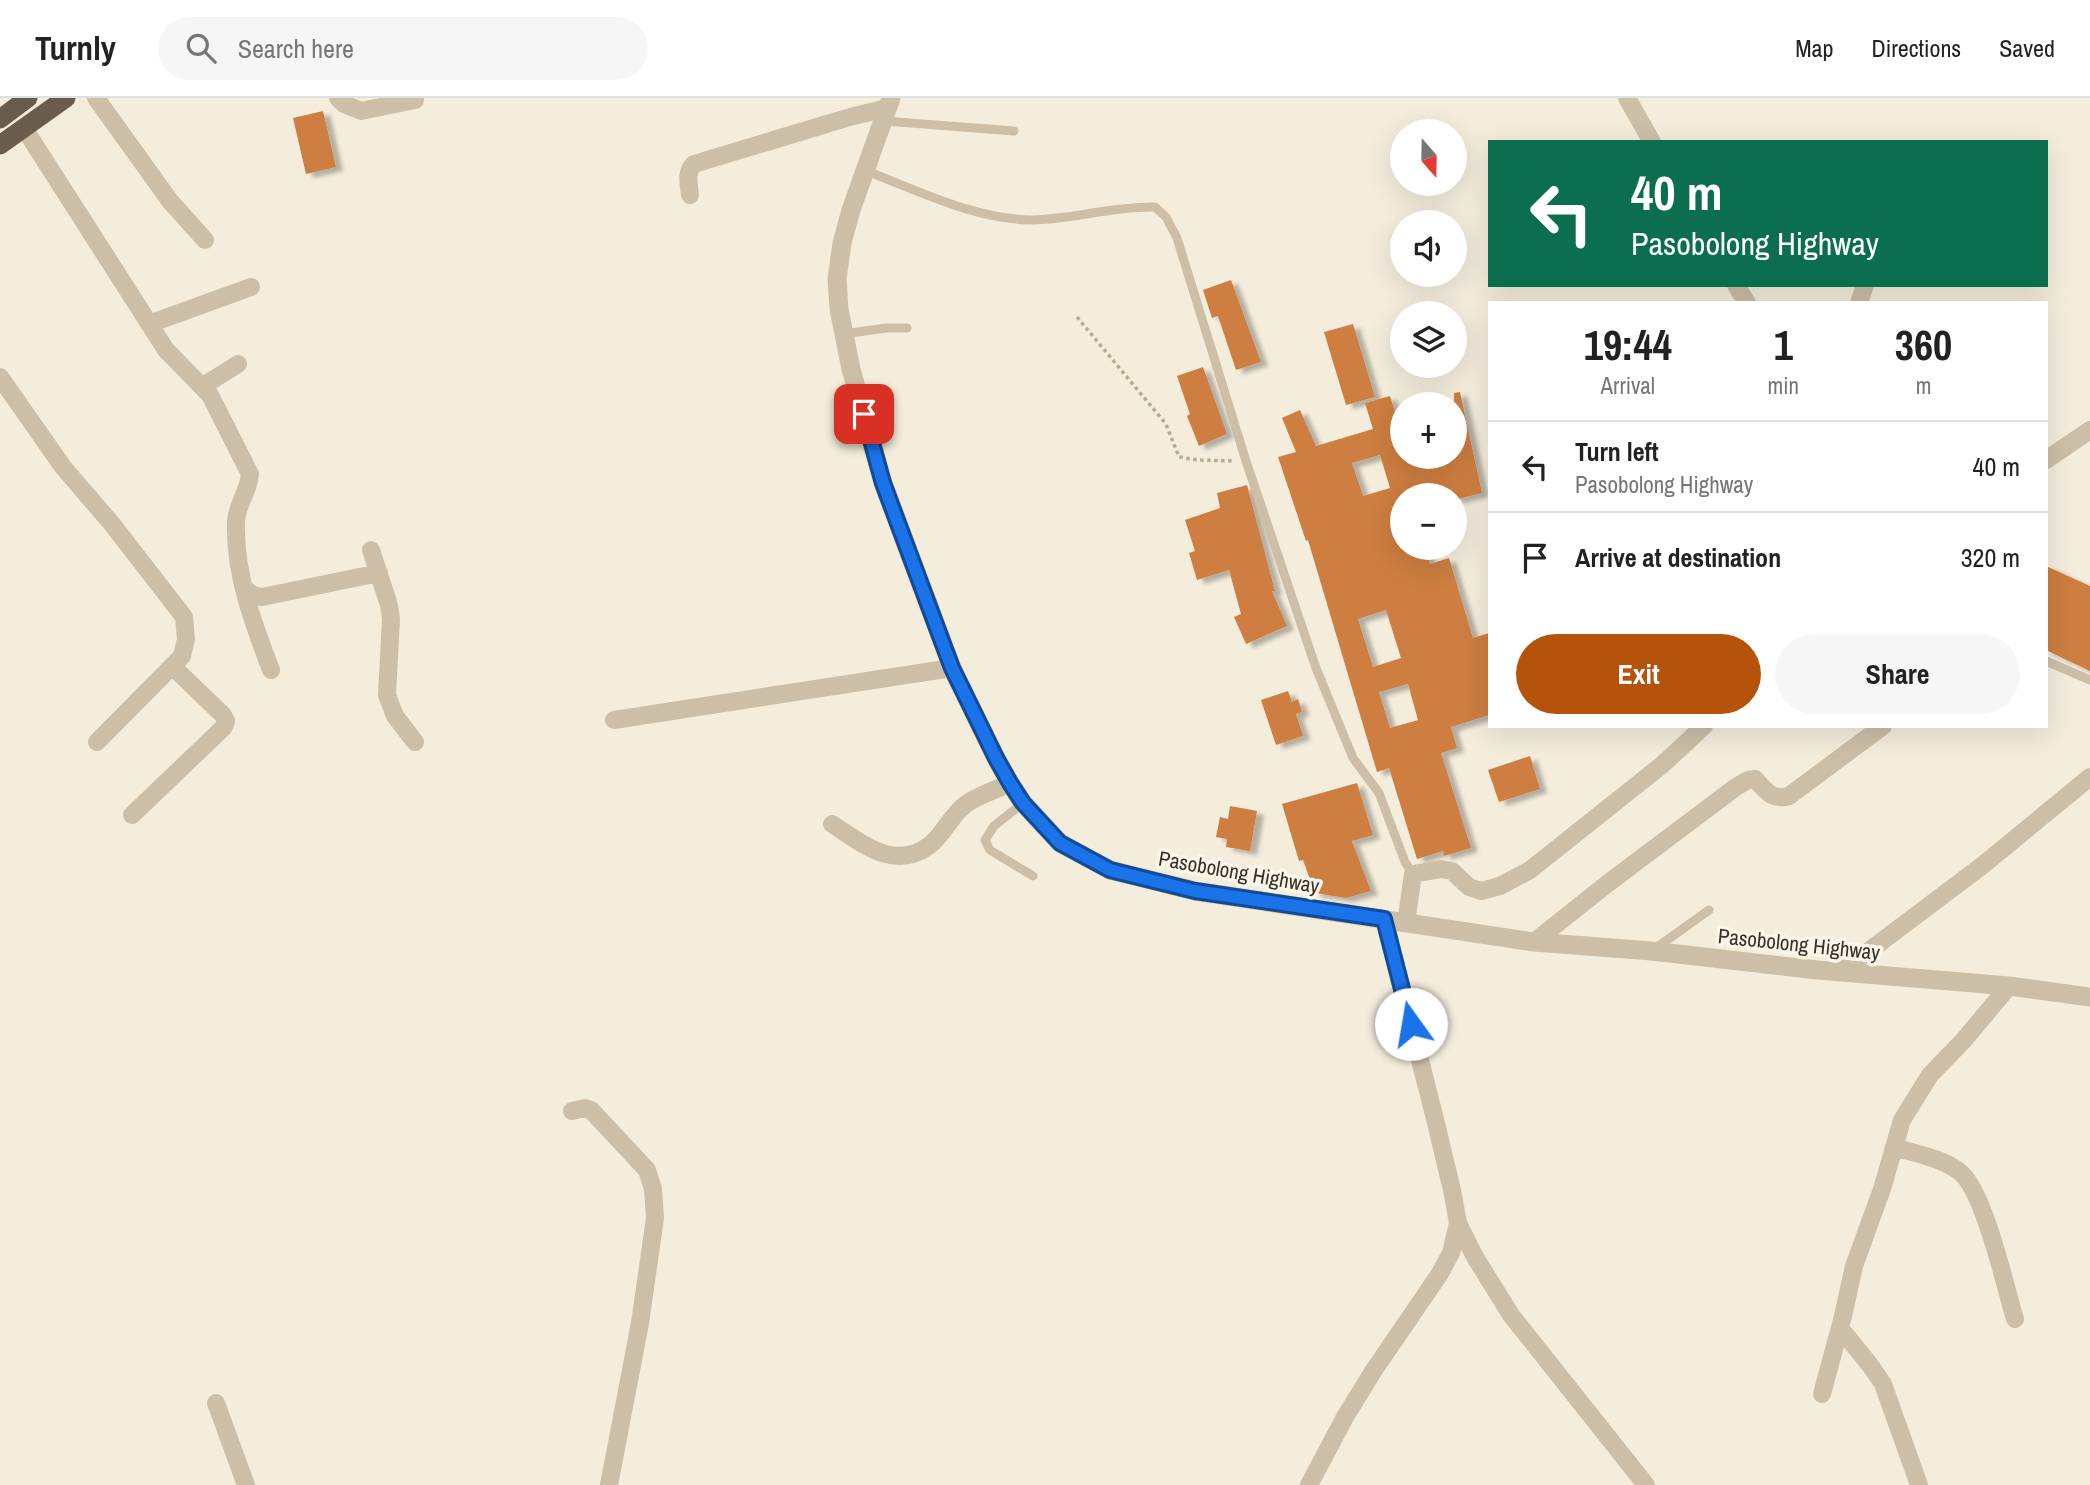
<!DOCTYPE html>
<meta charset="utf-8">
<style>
:root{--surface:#fff;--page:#f6f6f6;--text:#222;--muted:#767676;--line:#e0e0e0;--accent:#b45309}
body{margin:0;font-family:"Archivo Narrow",sans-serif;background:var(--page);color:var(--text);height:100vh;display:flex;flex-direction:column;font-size:26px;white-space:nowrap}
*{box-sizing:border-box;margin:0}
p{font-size:23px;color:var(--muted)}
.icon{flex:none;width:38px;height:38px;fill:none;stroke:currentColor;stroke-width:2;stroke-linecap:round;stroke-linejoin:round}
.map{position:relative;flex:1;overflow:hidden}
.panel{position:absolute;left:1488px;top:203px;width:560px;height:427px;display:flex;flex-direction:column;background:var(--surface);border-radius:0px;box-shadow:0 7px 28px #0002}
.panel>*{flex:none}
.banner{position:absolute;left:1488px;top:42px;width:560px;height:147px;border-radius:0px;box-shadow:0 7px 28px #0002;background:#0b6e4f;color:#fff;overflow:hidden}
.needle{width:46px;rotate:160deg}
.buttons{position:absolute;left:1390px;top:21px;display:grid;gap:14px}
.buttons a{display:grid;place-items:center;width:77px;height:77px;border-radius:50%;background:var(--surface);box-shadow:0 7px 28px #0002;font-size:35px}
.pin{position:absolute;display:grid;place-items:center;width:60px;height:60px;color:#fff;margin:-30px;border-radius:14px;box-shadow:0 4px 10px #0006}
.me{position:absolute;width:77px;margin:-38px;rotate:347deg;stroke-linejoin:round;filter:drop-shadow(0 0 5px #0008)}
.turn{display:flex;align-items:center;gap:24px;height:147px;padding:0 28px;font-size:32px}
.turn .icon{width:91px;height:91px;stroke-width:2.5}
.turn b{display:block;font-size:49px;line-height:60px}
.eta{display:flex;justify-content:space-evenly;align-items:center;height:119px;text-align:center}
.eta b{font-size:42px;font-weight:800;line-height:49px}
.cta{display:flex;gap:14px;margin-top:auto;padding:14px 28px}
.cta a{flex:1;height:80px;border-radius:42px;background:var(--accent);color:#fff;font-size:28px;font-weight:800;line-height:80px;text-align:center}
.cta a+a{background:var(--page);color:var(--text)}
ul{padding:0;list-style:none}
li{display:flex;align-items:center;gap:21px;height:91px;padding:0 28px;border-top:2px solid var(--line)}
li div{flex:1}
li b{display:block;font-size:26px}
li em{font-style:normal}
header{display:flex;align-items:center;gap:42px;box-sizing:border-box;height:98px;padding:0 35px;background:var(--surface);border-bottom:2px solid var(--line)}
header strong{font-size:33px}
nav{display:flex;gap:38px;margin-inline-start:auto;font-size:24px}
.search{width:490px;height:63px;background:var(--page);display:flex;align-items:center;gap:18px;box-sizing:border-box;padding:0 24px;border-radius:38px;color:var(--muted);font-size:26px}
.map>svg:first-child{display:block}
.building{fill:#cd7e41;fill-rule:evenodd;filter:url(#shadow)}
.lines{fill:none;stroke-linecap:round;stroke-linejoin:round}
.path{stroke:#b8aa91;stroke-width:3.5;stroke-dasharray:3.5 3.5;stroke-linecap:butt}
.service{stroke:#cdbfa7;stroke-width:9}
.minor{stroke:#cdbfa7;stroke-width:18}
.tertiary{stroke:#cdbfa7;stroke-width:19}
.trunk{stroke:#6a5c4c;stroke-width:19}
.route-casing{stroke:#114b97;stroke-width:18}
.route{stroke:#1a73e8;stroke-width:12}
.labels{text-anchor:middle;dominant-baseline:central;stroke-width:7;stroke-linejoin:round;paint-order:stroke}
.street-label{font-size:21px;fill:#383028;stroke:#fbf6e9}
</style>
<header>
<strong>Turnly</strong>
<div class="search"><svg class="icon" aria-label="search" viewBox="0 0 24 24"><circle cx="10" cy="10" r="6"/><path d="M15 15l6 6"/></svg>Search here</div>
<nav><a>Map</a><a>Directions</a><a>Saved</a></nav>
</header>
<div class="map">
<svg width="2090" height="1387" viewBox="0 0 2090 1387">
<defs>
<filter id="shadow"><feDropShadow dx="7" dy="4" stdDeviation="2" flood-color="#0004"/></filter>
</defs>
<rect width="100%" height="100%" fill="#f4eddc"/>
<path class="building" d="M323 13 336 69 306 76 293 20Z
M1231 182 1261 264 1236 272 1218 218 1212 220 1203 192Z
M1353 226 1375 299 1346 307 1324 234Z
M1203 269 1227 336 1199 348 1187 318 1190 316 1177 278Z
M1460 294 1482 395 1454 402V397H1402V450H1425L1430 466 1449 460 1473 540 1489 535V617L1451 629 1457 650 1441 655 1471 750 1444 758 1443 753 1417 761 1389 670 1377 674 1308 442 1306 443 1278 359 1296 354 1282 320 1300 312 1316 348 1373 331 1365 305 1390 298 1402 337V359H1408L1409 363 1428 359H1454V295ZM1380 357 1390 390 1363 398 1352 365ZM1386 512 1401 560 1373 569 1358 521ZM1408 586 1418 622 1390 630 1379 594Z
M1247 387 1275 493H1272L1287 528 1246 546 1234 519 1241 516 1229 472 1197 482 1189 455 1195 453 1185 422 1220 410 1217 395Z
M2046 468 2090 488V573L2046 552Z
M1288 593 1292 604 1298 601 1302 614 1296 616 1303 638 1276 647 1261 602Z
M1530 658 1540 691 1499 704 1488 672Z
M1357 685 1373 737 1352 743 1371 793 1346 800 1315 795 1303 762 1299 763 1282 706Z
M1230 708 1257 713 1250 753 1226 749 1227 741 1216 739 1220 719 1228 721Z"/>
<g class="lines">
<path class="path" d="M1077 219 1166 326 1179 359 1198 362 1233 363"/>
<path class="service" d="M884 23 1014 33
M864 72C916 92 976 122 1033 122 1074 121 1114 108 1155 109L1166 119 1177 140 1246 363 1316 570 1353 660 1379 695 1405 764 1413 776
M844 236 886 230H907
M2046 563 2090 582
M1023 705 994 728 985 742 990 752 1033 778
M1656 850 1709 812"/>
<path class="minor" d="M96 0 170 103 205 142
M338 0 344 6 361 13 415 2
M1627 0 1652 44
M24 30 166 252 210 297 250 376C249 393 237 406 236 423 234 474 253 525 271 572
M690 97C689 87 685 74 694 66L850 19 887 10
M1736 187 1747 205
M1859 205 1865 187
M149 226 251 189
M0 279 63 369 112 426 184 519 186 541 182 558 97 644
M203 288 238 266
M2046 362 2090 332
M371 452 389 507 391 521 387 597 395 618 415 644
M244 490 253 497 262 499 379 475
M614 622 952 570
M132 717 224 629 226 623 223 617 172 568
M832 726C862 745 894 774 930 747 944 736 951 717 966 706 978 697 996 692 1010 685
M1406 825 1413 776 1441 771 1452 773 1469 789 1481 793 1500 788 1530 772 1662 667 1704 628
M1534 844 1607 786 1736 689 1748 682 1755 681C1765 692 1772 703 1789 698L1883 628
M1841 874 1983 767 2090 679
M572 1013 585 1010 591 1012 647 1072 653 1091 655 1120 640 1225 609 1387
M1894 1049C1916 1056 1942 1060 1960 1074 1984 1093 2005 1188 2015 1221
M1458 1125 1475 1159 1511 1217 1646 1387
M1840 1230 1870 1267 1883 1286 1919 1387
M1822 1296 1843 1218 1854 1168 1882 1091 1902 1022 1930 977 1963 943 2009 888
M216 1305 246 1387
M1309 1387 1345 1319 1374 1272 1439 1177 1451 1155 1458 1125 1452 1092 1435 1021 1384 821"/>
<path class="tertiary" d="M891 0 851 112 842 145 837 181 839 211 851 271 883 385 952 570 996 660 1010 685 1023 705 1060 745 1110 772 1195 793 1534 844 1652 853 1817 872 2009 888 2090 899"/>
<path class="trunk" d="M0 21 28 0
M0 47 66 0"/>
</g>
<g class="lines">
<defs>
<path id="route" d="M864 316 883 385 952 570 996 660 1010 685 1023 705 1060 745 1110 772 1195 793 1384 821 1411 926"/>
</defs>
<use href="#route" class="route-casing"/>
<use href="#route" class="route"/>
</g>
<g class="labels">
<g class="street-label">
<text transform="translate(1239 774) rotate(10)">Pasobolong Highway</text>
<text transform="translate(1799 846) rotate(6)">Pasobolong Highway</text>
</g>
</g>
</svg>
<div class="buttons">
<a><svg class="needle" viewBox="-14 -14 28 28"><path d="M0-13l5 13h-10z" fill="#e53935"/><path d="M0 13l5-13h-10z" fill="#767676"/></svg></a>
<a><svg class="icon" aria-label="sound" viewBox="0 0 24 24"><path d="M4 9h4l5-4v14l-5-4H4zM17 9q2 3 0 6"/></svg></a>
<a><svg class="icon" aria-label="layers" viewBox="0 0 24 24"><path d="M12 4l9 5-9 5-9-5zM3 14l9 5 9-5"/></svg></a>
<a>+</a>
<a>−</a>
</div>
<div class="pin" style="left:864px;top:316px;background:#d93025"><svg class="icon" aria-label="arrive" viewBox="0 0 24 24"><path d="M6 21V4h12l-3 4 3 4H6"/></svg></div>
<svg class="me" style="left:1411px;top:926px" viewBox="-20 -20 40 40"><circle r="19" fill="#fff"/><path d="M0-13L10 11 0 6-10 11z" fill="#1a73e8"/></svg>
<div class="banner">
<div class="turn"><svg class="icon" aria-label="left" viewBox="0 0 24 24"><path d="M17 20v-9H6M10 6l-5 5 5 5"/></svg><div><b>40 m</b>Pasobolong Highway</div></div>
</div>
<section class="panel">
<div class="eta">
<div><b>19:44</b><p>Arrival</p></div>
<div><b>1</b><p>min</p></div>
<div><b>360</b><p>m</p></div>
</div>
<ul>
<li><svg class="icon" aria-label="left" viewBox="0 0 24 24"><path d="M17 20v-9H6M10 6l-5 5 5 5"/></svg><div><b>Turn left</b><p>Pasobolong Highway</p></div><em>40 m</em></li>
<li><svg class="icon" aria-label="arrive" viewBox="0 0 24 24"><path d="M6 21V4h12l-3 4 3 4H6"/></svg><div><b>Arrive at destination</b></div><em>320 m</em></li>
</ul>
<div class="cta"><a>Exit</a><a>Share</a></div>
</section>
</div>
